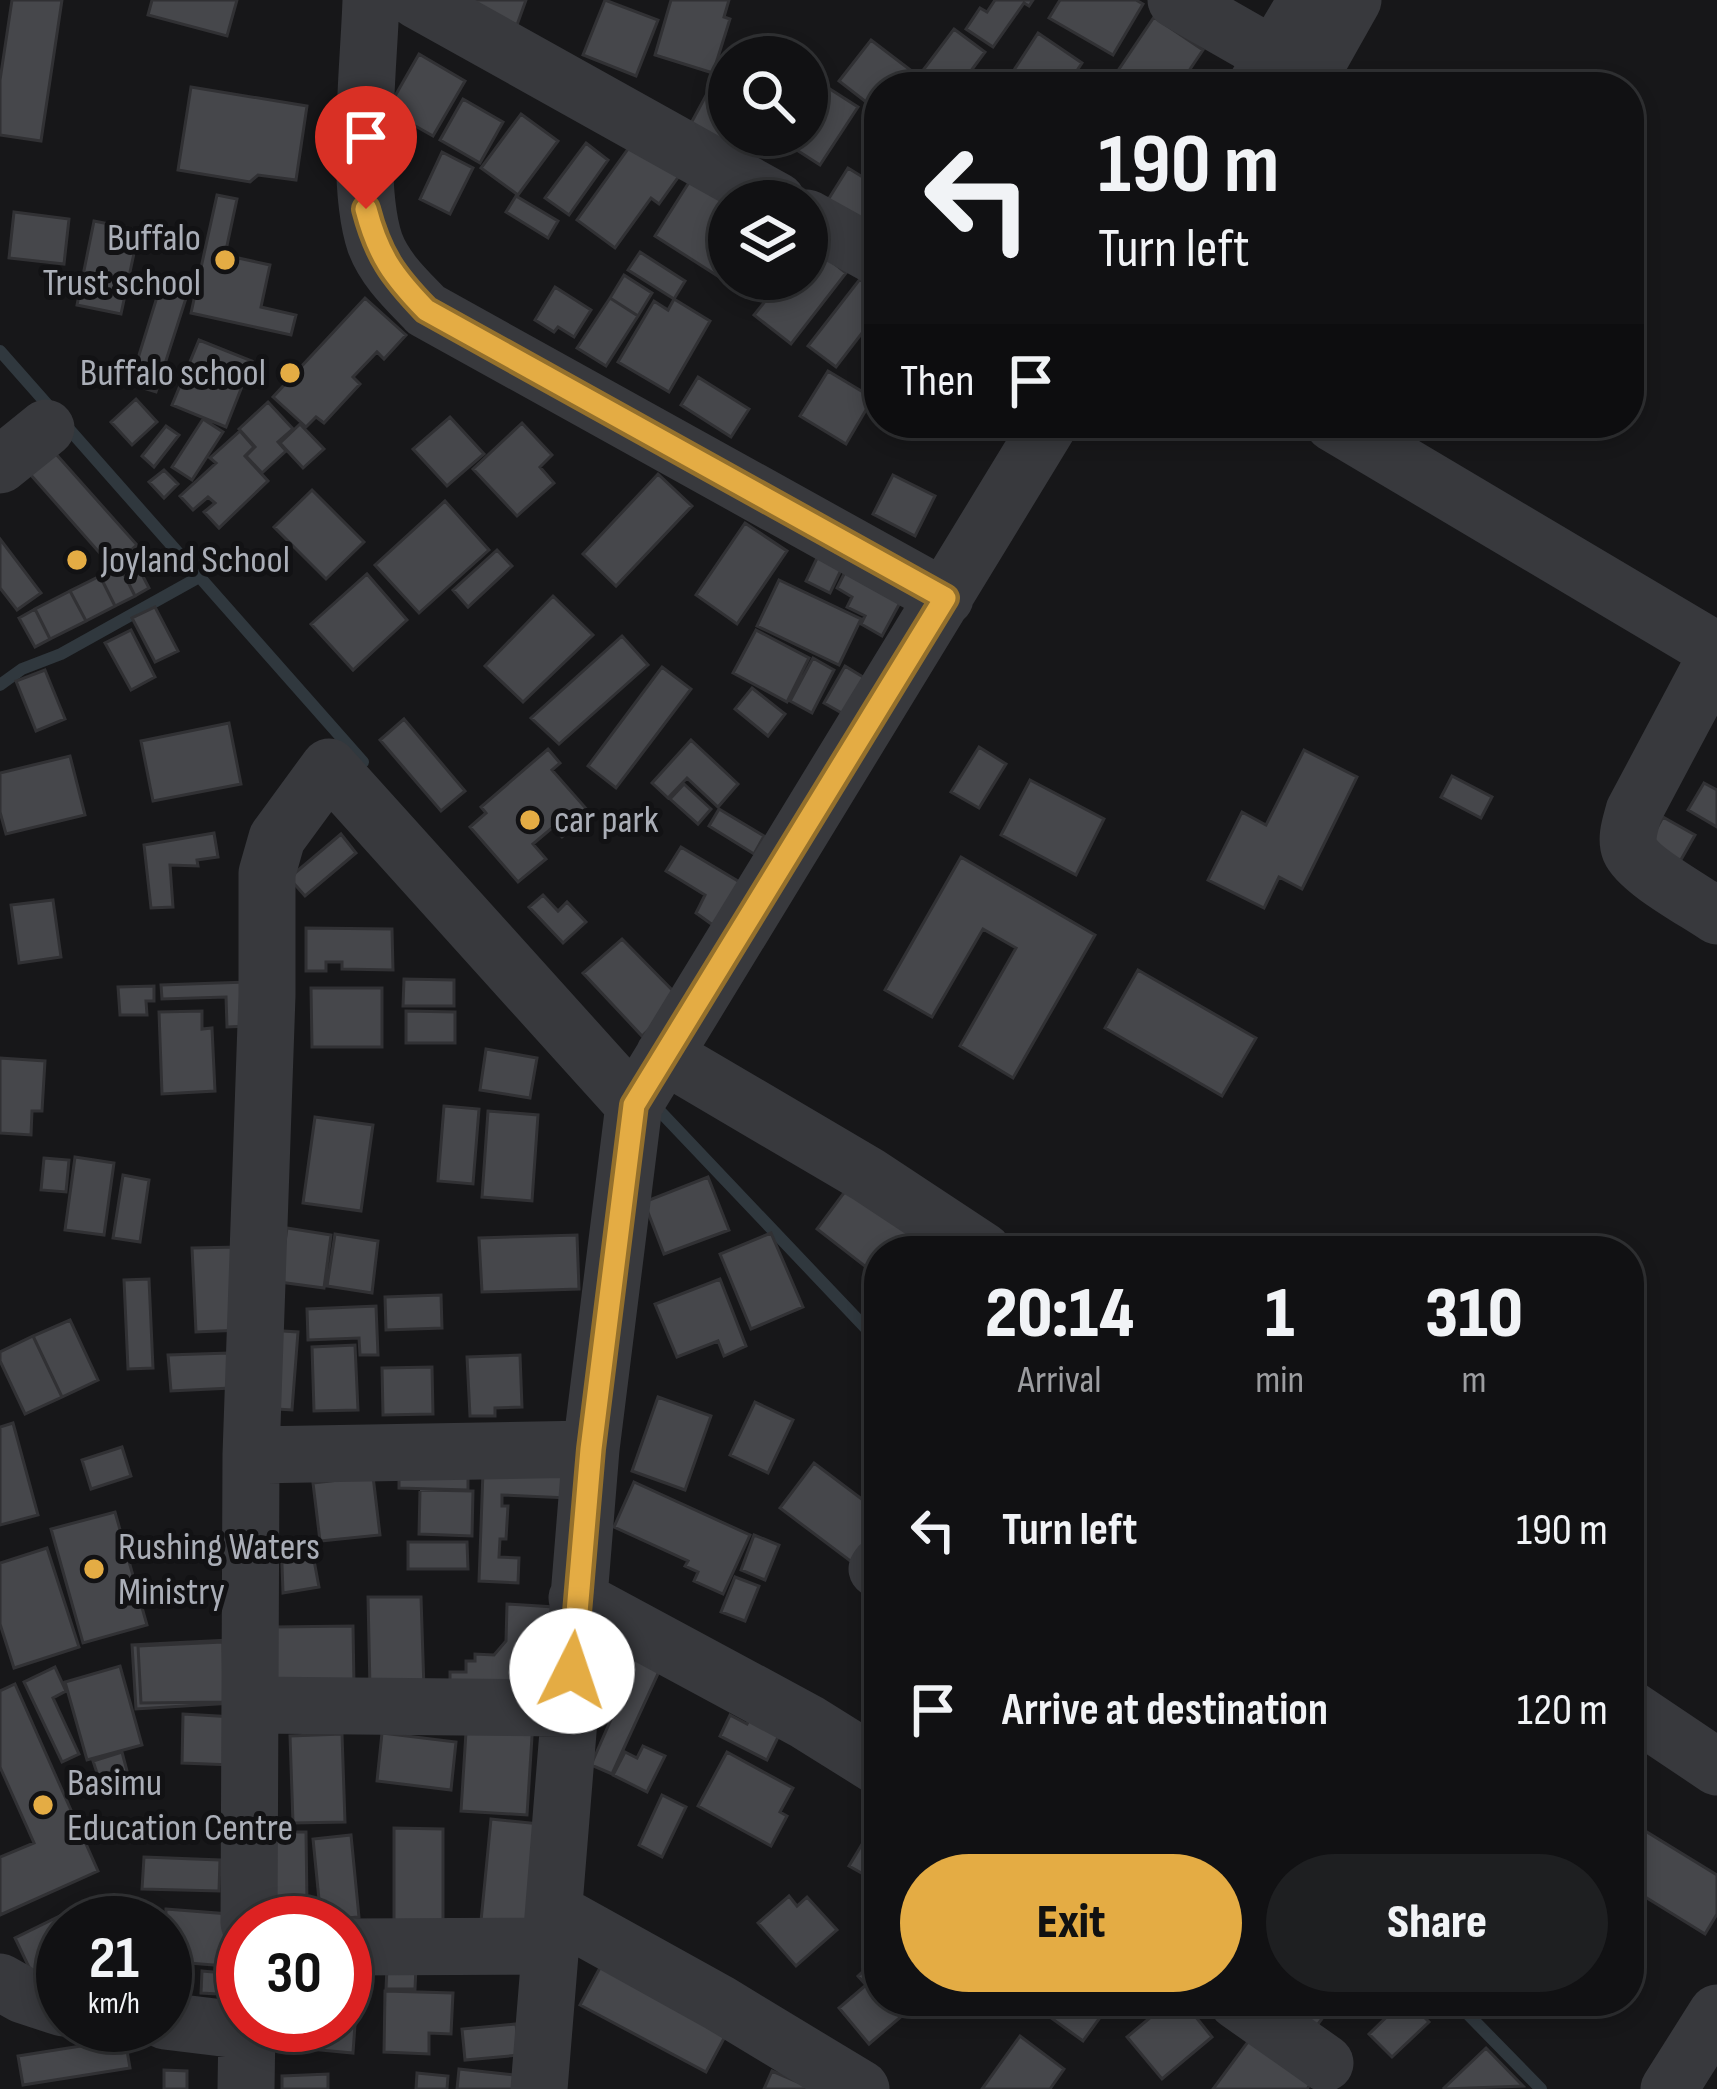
<!DOCTYPE html>
<style>
:root{--surface:#111113;--page:#1e1f21;--text:#f1f3f6;--muted:#9c9da0;--line:#303133;--accent:#e4ac44}
body{margin:0;font-family:"Sofia Sans Condensed",sans-serif;background:var(--page);color:var(--text);height:100vh;display:flex;flex-direction:column;font-size:45px;white-space:nowrap}
*{box-sizing:border-box;margin:0}
p{font-size:39px;color:var(--muted)}
.icon{flex:none;width:66px;height:66px;fill:none;stroke:currentColor;stroke-width:2;stroke-linecap:round;stroke-linejoin:round}
.map{position:relative;flex:1;overflow:hidden}
.panel{position:absolute;left:864px;top:1236px;width:780px;height:780px;display:flex;flex-direction:column;background:var(--surface);border-radius:48px;box-shadow:0 6px 18px #0003,0 0 0 3px var(--line)}
.panel>*{flex:none}
.hud{position:absolute;left:864px;top:72px;width:780px;height:366px;border-radius:48px;box-shadow:0 6px 18px #0003,0 0 0 3px var(--line);background:#111113;color:var(--text);overflow:hidden}
.fabs{position:absolute;left:708px;top:36px;display:grid;gap:24px}
.fabs a{display:grid;place-items:center;width:120px;height:120px;border-radius:50%;background:var(--surface);box-shadow:0 6px 18px #0003,0 0 0 3px var(--line);font-size:60px}
.speed{position:absolute;left:36px;top:1896px;display:flex;gap:24px;font-size:60px;font-weight:700;text-align:center}
.speed>*{display:grid;place-content:center;width:156px;height:156px;border-radius:50%;background:var(--surface);box-shadow:0 6px 18px #0003,0 0 0 3px var(--line);line-height:1}
.speed small{font-size:30px;font-weight:400}
.speed .limit{border:18px solid #d22;background:#fff;color:#111}
.pin{position:absolute;display:grid;place-items:center;width:102px;height:102px;color:#fff;margin:-123px -51px;border-radius:50% 50% 50% 0;rotate:-45deg;box-shadow:0 0 12px #0007}
.pin .icon{rotate:45deg}
.me{position:absolute;width:132px;margin:-66px;rotate:4deg;stroke-linejoin:round;filter:drop-shadow(0 0 9px #0008)}
.turn{display:flex;align-items:center;gap:42px;height:252px;padding:0 36px;font-size:54px}
.turn .icon{width:156px;height:156px;stroke-width:2.5}
.turn b{display:block;font-size:84px;line-height:102px}
.then{display:flex;align-items:center;height:114px;padding:0 36px;background:#0003;gap:24px;font-size:45px}
.eta{display:flex;justify-content:space-evenly;align-items:center;height:204px;text-align:center}
.eta b{font-size:72px;font-weight:800;line-height:84px}
.cta{display:flex;gap:24px;margin-top:auto;padding:24px 36px}
.cta a{flex:1;height:138px;border-radius:72px;background:var(--accent);color:#111;font-size:48px;font-weight:800;line-height:138px;text-align:center}
.cta a+a{background:var(--page);color:var(--text)}
ul{padding:0;list-style:none}
li{display:flex;align-items:center;gap:36px;height:180px;padding:0 36px}
li div{flex:1}
li b{display:block;font-size:45px}
li em{font-style:normal}
.map>svg:first-child{display:block}
.lines{fill:none;stroke-linecap:round;stroke-linejoin:round}
.stream{stroke:#30383e;stroke-width:12}
.building{fill:#46474b;stroke:#313134;stroke-width:3}
.minor{stroke:#38393d;stroke-width:57}
.route-casing{stroke:#94702c;stroke-width:30}
.route{stroke:#e4ac44;stroke-width:21}
.poi-dot{fill:#e4ac44;stroke:#121214;stroke-width:4.5}
.labels{text-anchor:middle;dominant-baseline:central;stroke-width:10;stroke-linejoin:round;paint-order:stroke}
.poi-label{font-size:39px;fill:#aaaeb7;stroke:#121214;text-anchor:start}
</style>
<div class="map">
<svg width="1717" height="2089" viewBox="0 0 1717 2089">
<rect width="100%" height="100%" fill="#171719"/>
<g class="lines">
<path class="stream" d="M0 351 363 762
M0 685 22 669 61 654 201 576
M654 1105 879 1342
M1455 2001 1541 2089"/>
</g>
<path class="building" d="M12 0H62L41 141 0 135V80Z
M152 0H237L227 36 148 15Z
M462 0H526L517 25Z
M605 0 658 20 636 76 583 55Z
M671 0H729L724 17 730 19 713 73 655 55Z
M995 0H1033L1029 6 1024 3 993 47 966 29 980 8 987 12Z
M1060 0H1136L1143 4 1113 55 1049 18Z
M1154 17 1203 50 1178 87H1107Z
M954 29 985 52 959 87H948L924 69Z
M1038 33 1082 63 1066 87H1003Z
M871 40 930 85 929 87H879V112L839 81Z
M729 53 736 57H729V135H733L720 159 683 138Z
M419 54 465 81 433 136 387 110Z
M819 82 858 107 820 165 781 140 785 135H807V100Z
M191 87 307 106 296 180 258 175 250 182 178 170Z
M463 99 503 122 480 163 440 140Z
M521 114 558 141 518 195 481 168Z
M633 142 679 176 659 204 651 198 615 248 577 220Z
M586 143 608 160 569 215 545 198Z
M442 152 473 168 450 214 420 199Z
M848 168 879 187V225L869 241 821 211Z
M693 176 729 201V279H759L749 296 655 236Z
M217 195 237 199 225 255 270 265 261 307 296 315 291 335 191 313Z
M516 196 558 221 548 238 506 212Z
M14 212 69 219 64 264 9 258Z
M94 221 139 230 121 314 77 305Z
M810 244 846 273 791 344 754 315 783 279H807Z
M640 252 685 281 674 299 628 270Z
M624 275 652 293 638 316 610 298Z
M860 279 879 294V311L836 367 808 346Z
M161 284 188 292 156 392 130 384Z
M555 287 591 310 574 337 558 327 554 332 535 320Z
M365 298 406 335 384 359 377 352 353 377 360 384 324 423 316 417 306 427 273 397Z
M610 298 638 316 606 366 577 348Z
M674 299 710 321 669 392 618 362 654 301 668 310Z
M199 340 252 361 226 427 172 405Z
M828 371 873 398 846 444 800 416Z
M698 377 749 409 731 437 681 405Z
M136 399 157 422 132 445 111 422Z
M268 402 293 429 278 442 286 451 262 473 246 456 255 447 239 429Z
M450 417 484 454 447 486 413 449Z
M203 419 223 432 192 480 172 467Z
M522 423 552 455 540 467 554 483 517 516 473 469Z
M300 424 324 449 303 468 280 443Z
M166 426 179 435 154 467 142 456Z
M240 431 254 447 245 456 268 481 219 528 204 512 215 503 208 497 193 510 180 496 216 463 210 458Z
M47 444 137 545 112 567 23 466Z
M164 470 178 484 164 498 149 482Z
M658 474 692 506 616 586 583 554Z
M893 475 935 496 915 536 873 514Z
M312 490 364 542 326 579 274 527Z
M445 501 489 550 419 613 375 565Z
M745 523 787 551 737 624 696 595Z
M0 539 41 593 17 610 0 588Z
M497 550 512 566 468 607 453 590Z
M818 556 842 568 830 593 806 581Z
M134 559 149 588 135 596 120 566Z
M120 566 135 596 115 606 100 576Z
M847 568 902 599 882 636 861 624 865 616 847 607 852 597 837 588Z
M367 574 407 620 353 670 311 624Z
M100 576 115 606 86 621 70 591Z
M779 580 861 619 839 665 757 626Z
M70 591 86 621 50 639 35 609Z
M553 596 593 635 523 702 485 666Z
M155 607 178 651 155 662 132 618Z
M35 609 50 639 35 647 19 618Z
M131 630 155 677 131 690 105 643Z
M756 630 809 658 787 702 733 673Z
M622 636 648 665 559 744 531 718Z
M813 658 834 670 812 713 790 701Z
M845 666 868 680 847 716 824 703Z
M662 667 691 689 616 788 588 766Z
M45 670 65 719 36 731 16 681Z
M752 688 785 714 768 736 735 709Z
M404 719 465 791 441 811 380 740Z
M229 723 241 784 153 801 141 741Z
M691 740 738 784 718 807 687 778 668 798 652 783Z
M979 747 1006 764 979 808 951 792Z
M548 749 560 763 552 770 590 813 562 837 553 827 533 844 546 859 518 882 470 827 486 813 481 807Z
M1304 750 1357 777 1302 889 1279 877 1264 908 1208 880 1242 812 1266 825Z
M70 756 85 815 6 834 0 812V773Z
M1452 776 1492 797 1481 818 1441 797Z
M1030 780 1104 819 1076 875 1001 835Z
M1704 783 1717 790V827L1688 810Z
M684 784 711 809 698 824 670 799Z
M719 809 764 836 754 854 709 826Z
M1663 817 1695 835 1678 865 1646 848Z
M214 833 218 857 197 860 198 866 170 865 173 907 151 908 144 845Z
M341 834 356 853 305 896 289 878Z
M681 847 743 884 717 928 696 913 705 895 666 871Z
M961 857 1095 935 1013 1078 960 1046 1016 948 983 929 932 1017 885 990Z
M543 895 558 911 567 902 586 922 563 943 529 907Z
M53 900 61 957 19 963 11 905Z
M306 928 392 929 393 970 342 969V962H326V971H306Z
M622 939 681 999 642 1036 583 973Z
M1138 970 1256 1038 1222 1096 1105 1028Z
M404 979 454 980V1006H403Z
M247 982 250 1026 227 1027 226 997 162 999 161 985Z
M154 986V1001H146L147 1015H120L118 987Z
M311 988H382V1047H312Z
M202 1011V1029L212 1028 215 1091 162 1094 159 1012Z
M406 1011 455 1012V1043H406Z
M486 1049 537 1058 530 1098 480 1090Z
M0 1058 45 1061 42 1111H32L31 1135 0 1133Z
M444 1106 479 1109 473 1184 438 1181Z
M488 1111 538 1115 532 1201 482 1197Z
M315 1117 373 1125 361 1211 303 1203Z
M75 1157 114 1163 104 1235 65 1230Z
M44 1158 69 1160 66 1192 41 1190Z
M123 1175 149 1180 140 1242 113 1238Z
M708 1177 729 1230 664 1254 644 1202Z
M849 1186 918 1239 909 1251H879V1277L817 1229Z
M287 1228 331 1235 324 1288 279 1282Z
M771 1233 803 1307 751 1329 720 1254Z
M335 1234 378 1241 372 1293 327 1286Z
M577 1235 579 1289 482 1292 479 1238Z
M238 1247 242 1330 196 1332 192 1248Z
M149 1279 153 1368 128 1369 124 1280Z
M720 1279 746 1346 724 1356 718 1341 677 1357 655 1304Z
M441 1295 442 1328 386 1330 385 1297Z
M376 1306 378 1355H360L359 1338 308 1340 307 1309Z
M70 1320 98 1380 62 1397 33 1336Z
M267 1330 298 1332 292 1410 261 1408Z
M33 1336 62 1397 25 1414 0 1361V1352Z
M355 1345 358 1410 314 1411 312 1347Z
M229 1353 231 1388 171 1391 168 1355Z
M520 1355 522 1407 495 1408V1416H470L467 1357Z
M432 1367 433 1414 383 1415 382 1368Z
M658 1397 711 1416 685 1490 632 1471Z
M755 1402 793 1420 768 1473 730 1455Z
M13 1423 38 1515 0 1525V1427Z
M122 1447 131 1476 91 1489 82 1460Z
M399 1461 468 1463V1490L399 1488Z
M814 1463 879 1512V1528L853 1563 780 1508Z
M483 1471 569 1474 568 1498 502 1495V1506H508L506 1539H500L499 1557 519 1558 518 1583 479 1581Z
M373 1476 380 1535 320 1541 313 1483Z
M634 1482 750 1535 723 1594 694 1581 698 1572 685 1566 688 1561 614 1527Z
M420 1490 473 1491 472 1536 419 1534Z
M115 1512 147 1625 83 1643 51 1529Z
M754 1535 779 1545 765 1580 741 1570Z
M281 1538 311 1544 319 1587 283 1593Z
M408 1542H467L468 1569H408Z
M47 1548 79 1647 14 1668 0 1624V1563Z
M735 1577 759 1586 745 1621 721 1612Z
M368 1597H421L424 1689H370Z
M507 1604 554 1607 550 1692 450 1699V1672H466V1661H475V1654L494 1655 506 1641Z
M353 1626 354 1685 274 1686 273 1627Z
M228 1640 232 1703 136 1709 132 1645Z
M223 1642 224 1702 141 1703 138 1646Z
M622 1646 662 1665 612 1774 591 1765 612 1717 594 1709Z
M120 1666 142 1745 87 1760 65 1682Z
M55 1667 66 1691 53 1698 79 1754 62 1762 24 1682Z
M15 1684 98 1871 0 1915V1857L34 1843 0 1767V1691Z
M753 1712 783 1727 767 1760 720 1736 730 1715 747 1724Z
M183 1714 234 1717 232 1765 182 1763Z
M467 1716 533 1721 527 1815 461 1811Z
M382 1733 456 1742 451 1790 377 1781Z
M342 1734 345 1822 293 1823 290 1736Z
M643 1746 665 1756 647 1792 613 1775 625 1752 637 1758Z
M122 1752 127 1771 99 1779 93 1761Z
M727 1752 793 1788 780 1812 787 1816 771 1846 698 1806Z
M662 1795 686 1807 662 1857 639 1845Z
M879 1816V1883L849 1866Z
M491 1819 551 1825 541 1927 481 1921Z
M1629 1821 1717 1875V1914L1705 1934 1629 1887Z
M394 1828 443 1829V1925H394Z
M265 1832H306L307 1902H266Z
M351 1835 359 1917 321 1920 313 1839Z
M144 1857 220 1860 219 1891 142 1889Z
M789 1896 797 1906 807 1897 837 1930 796 1966 758 1923Z
M166 1909 229 1914 225 1966 165 1961Z
M72 1910 79 1923H63V1971L37 1984 15 1938Z
M610 1949 736 2016 706 2072 580 2005Z
M872 1963 879 1972V2001H904L910 2009 869 2044 839 2008 866 1985 858 1976Z
M387 1966 416 1967 415 1989H386Z
M345 1967 359 1968 353 2053 309 2049 311 2025H345Z
M202 1971 237 1974 235 1995 201 1993Z
M385 1991 453 1993 451 2034 429 2033V2054L384 2052Z
M1040 2001H1112L1083 2041 1036 2007Z
M1170 2001H1183L1212 2037 1162 2079 1127 2037Z
M1265 2001H1335L1310 2035Z
M1403 2001H1408L1429 2022 1392 2057 1369 2034Z
M516 2024 520 2055 465 2060 462 2029Z
M1256 2031 1316 2076 1307 2089H1213Z
M1020 2036 1064 2069 1050 2089H982Z
M125 2039 130 2068 23 2085 18 2056Z
M1486 2048 1523 2086 1445 2089 1444 2088Z
M459 2069 523 2076 521 2089H457Z
M164 2070 187 2071V2089H164Z
M772 2071 814 2089H764Z
M417 2073 448 2076 447 2089H416Z
M328 2074V2089H282V2076Z"/>
<g class="lines">
<path class="minor" d="M371 0C369 65 355 184 375 243 385 270 407 290 426 310L945 598
M417 0 777 201
M1176 0 1274 56
M1255 87 1307 0
M1304 87 1353 0
M807 218 879 258
M1333 423 1717 651
M0 465 46 428
M1717 655 1634 811C1631 823 1625 838 1630 850 1639 871 1697 902 1717 916
M664 1055 868 1175 983 1251
M251 1455 591 1449
M877 1569 879 1566
M577 1598 807 1722 879 1767
M253 1705 569 1708
M1629 1708 1717 1767
M555 1912 719 2003 861 2089
M249 1923 251 1455 267 995V873L277 838 329 767 634 1105
M345 1947 551 1946
M0 1982 23 1995 63 2008
M1237 2001 1325 2063
M165 2021 247 2031
M246 2089 247 2025
M539 2089 591 1449 634 1105 1050 423
M1669 2089 1717 2013"/>
</g>
<g class="lines">
<defs>
<path id="route" d="M366 209C378 255 393 276 426 310L945 598 634 1105 591 1449 572 1671"/>
</defs>
<use href="#route" class="route-casing"/>
<use href="#route" class="route"/>
</g>
<g class="poi-dot">
<circle cx="225" cy="260" r="12"/>
<circle cx="290" cy="373" r="12"/>
<circle cx="77" cy="560" r="12"/>
<circle cx="530" cy="820" r="12"/>
<circle cx="94" cy="1569" r="12"/>
<circle cx="43" cy="1805" r="12"/>
</g>
<g class="labels">
<g class="poi-label">
<text x="201" y="238" text-anchor="end">Buffalo<tspan x="201" dy="45">Trust school</tspan></text>
<text x="266" y="373" text-anchor="end">Buffalo school</text>
<text x="101" y="560">Joyland School</text>
<text x="554" y="820">car park</text>
<text x="118" y="1547">Rushing Waters<tspan x="118" dy="45">Ministry</tspan></text>
<text x="67" y="1783">Basimu<tspan x="67" dy="45">Education Centre</tspan></text>
</g>
</g>
</svg>
<div class="fabs">
<a><svg class="icon" aria-label="search" viewBox="0 0 24 24"><circle cx="10" cy="10" r="6"/><path d="M15 15l6 6"/></svg></a>
<a><svg class="icon" aria-label="layers" viewBox="0 0 24 24"><path d="M12 4l9 5-9 5-9-5zM3 14l9 5 9-5"/></svg></a>
</div>
<div class="speed"><div>21<small>km/h</small></div><div class="limit">30</div></div>
<div class="pin" style="left:366px;top:209px;background:#d93025"><svg class="icon" aria-label="arrive" viewBox="0 0 24 24"><path d="M6 21V4h12l-3 4 3 4H6"/></svg></div>
<svg class="me" style="left:572px;top:1671px" viewBox="-20 -20 40 40"><circle r="19" fill="#fff"/><path d="M0-13L10 11 0 6-10 11z" fill="#e4ac44"/></svg>
<div class="hud">
<div class="turn"><svg class="icon" aria-label="left" viewBox="0 0 24 24"><path d="M17 20v-9H6M10 6l-5 5 5 5"/></svg><div><b>190 m</b>Turn left</div></div>
<div class="then">Then<svg class="icon" aria-label="arrive" viewBox="0 0 24 24"><path d="M6 21V4h12l-3 4 3 4H6"/></svg></div>
</div>
<section class="panel">
<div class="eta">
<div><b>20:14</b><p>Arrival</p></div>
<div><b>1</b><p>min</p></div>
<div><b>310</b><p>m</p></div>
</div>
<ul>
<li><svg class="icon" aria-label="left" viewBox="0 0 24 24"><path d="M17 20v-9H6M10 6l-5 5 5 5"/></svg><div><b>Turn left</b></div><em>190 m</em></li>
<li><svg class="icon" aria-label="arrive" viewBox="0 0 24 24"><path d="M6 21V4h12l-3 4 3 4H6"/></svg><div><b>Arrive at destination</b></div><em>120 m</em></li>
</ul>
<div class="cta"><a>Exit</a><a>Share</a></div>
</section>
</div>
